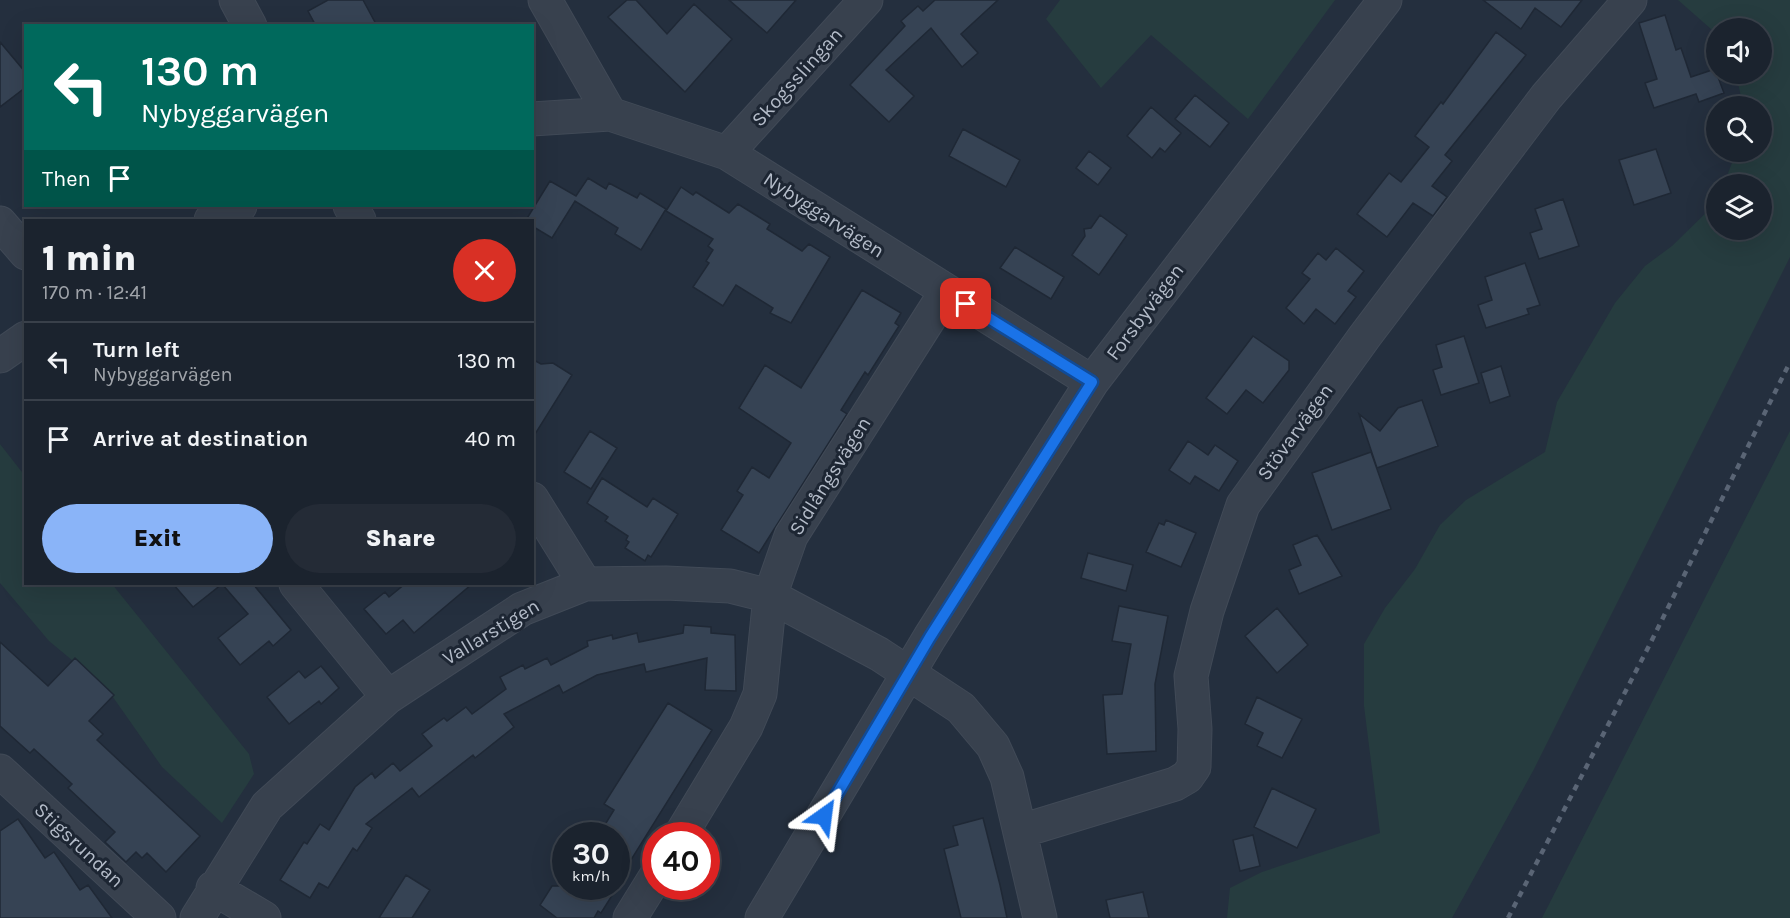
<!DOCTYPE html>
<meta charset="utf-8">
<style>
:root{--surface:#1b232e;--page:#242b36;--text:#f1f3f6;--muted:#a0a4aa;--line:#39404a;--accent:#8ab4f8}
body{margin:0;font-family:Karla,sans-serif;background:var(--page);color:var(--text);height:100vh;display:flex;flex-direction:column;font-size:22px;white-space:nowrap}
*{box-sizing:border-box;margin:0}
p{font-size:20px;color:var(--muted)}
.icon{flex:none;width:33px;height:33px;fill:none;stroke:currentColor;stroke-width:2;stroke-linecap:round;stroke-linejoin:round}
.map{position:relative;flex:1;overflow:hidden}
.panel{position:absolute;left:24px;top:219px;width:510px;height:366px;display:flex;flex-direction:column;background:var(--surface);border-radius:0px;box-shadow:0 6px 24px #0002,0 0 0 2px var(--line)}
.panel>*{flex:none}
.hud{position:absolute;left:24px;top:24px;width:510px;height:183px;border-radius:0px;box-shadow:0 6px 24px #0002,0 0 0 2px var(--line);background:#00695c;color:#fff;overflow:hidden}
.fabs{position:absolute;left:1706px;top:18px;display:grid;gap:12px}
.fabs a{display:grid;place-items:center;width:66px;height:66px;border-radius:50%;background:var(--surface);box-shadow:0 6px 24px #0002,0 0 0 2px var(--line);font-size:30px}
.speed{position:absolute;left:552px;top:822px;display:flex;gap:12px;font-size:30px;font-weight:700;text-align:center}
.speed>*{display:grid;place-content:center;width:78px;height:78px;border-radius:50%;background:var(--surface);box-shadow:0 6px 24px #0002,0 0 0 2px var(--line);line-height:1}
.speed small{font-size:15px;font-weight:400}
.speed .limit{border:9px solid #d22;background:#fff;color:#111}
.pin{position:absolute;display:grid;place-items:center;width:51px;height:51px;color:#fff;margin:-26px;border-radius:12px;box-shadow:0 3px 9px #0006}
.me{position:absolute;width:66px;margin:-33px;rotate:31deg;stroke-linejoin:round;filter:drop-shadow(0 0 4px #0008)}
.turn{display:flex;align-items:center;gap:21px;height:126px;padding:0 18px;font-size:27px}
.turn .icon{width:78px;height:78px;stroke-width:2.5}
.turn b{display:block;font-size:42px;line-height:51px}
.then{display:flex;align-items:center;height:57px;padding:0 18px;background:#0003;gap:12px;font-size:22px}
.round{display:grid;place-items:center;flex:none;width:63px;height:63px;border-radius:32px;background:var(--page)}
.headline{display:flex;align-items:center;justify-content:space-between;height:102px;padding:0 18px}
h1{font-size:36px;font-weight:800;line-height:45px}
.button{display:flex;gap:12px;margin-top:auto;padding:12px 18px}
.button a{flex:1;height:69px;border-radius:36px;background:var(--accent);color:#111;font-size:24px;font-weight:800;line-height:69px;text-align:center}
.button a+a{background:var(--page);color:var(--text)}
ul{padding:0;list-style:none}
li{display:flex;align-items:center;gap:18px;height:78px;padding:0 18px;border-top:2px solid var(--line)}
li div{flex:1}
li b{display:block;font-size:22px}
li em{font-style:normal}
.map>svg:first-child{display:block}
.green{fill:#263c3f}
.building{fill:#364354;stroke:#1f2835;stroke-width:1.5}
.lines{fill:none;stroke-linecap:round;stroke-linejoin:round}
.minor-casing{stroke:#414a57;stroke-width:35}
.minor{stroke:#38414e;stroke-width:33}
.rail{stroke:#5a6575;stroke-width:4.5;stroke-dasharray:6 6;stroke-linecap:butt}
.route-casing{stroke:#114b97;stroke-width:15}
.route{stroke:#1a73e8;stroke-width:10}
.labels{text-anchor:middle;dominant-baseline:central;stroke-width:6;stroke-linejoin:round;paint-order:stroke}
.street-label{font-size:20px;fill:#b4bcc9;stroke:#1d2633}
</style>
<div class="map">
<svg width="1790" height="918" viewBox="0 0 1790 918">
<rect width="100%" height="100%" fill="#242f3e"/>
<path class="green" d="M1060 0H1335L1248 119 1151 35 1101 88 1046 19Z
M1678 0H1790V257L1533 771 1452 918H1227L1230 888 1262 872 1380 833 1364 706V644L1385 608 1415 569 1440 525 1466 500 1545 452 1557 402 1615 303 1645 266 1672 246 1716 203V230H1761V184H1724L1736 152H1761V106H1743L1736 74H1761V28H1716V37L1711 29Z
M1790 431V918H1542Z
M0 444 25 476 26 584H112L249 754 254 774 222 823 162 767 108 690 49 641 0 583Z"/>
<path class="building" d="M328 0H363L377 26H316L308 11Z
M627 0H636L667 34 694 4 732 39 685 92 608 17Z
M729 0H796L767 33Z
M935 0H998L961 34 978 53 962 67 931 28 886 70 914 96 889 122 850 85 905 26 901 21 918 6 923 11Z
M1483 0H1582L1561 27 1535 8 1521 29Z
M1665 15 1676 50 1681 48 1691 77 1715 69 1724 93 1699 102 1696 94 1654 108 1645 83 1657 79 1639 23Z
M1496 32 1526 55 1445 155 1452 161 1432 186 1447 197 1433 216 1413 203 1387 237 1357 214 1389 173 1401 182 1429 147 1415 136 1441 102 1443 104Z
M0 42 26 73V87L0 107Z
M1195 95 1229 123 1210 147 1175 119Z
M1151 107 1181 133 1165 152 1160 148 1152 158 1127 136Z
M963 129 1020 160 1006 187 949 156Z
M1656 149 1671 193 1634 205 1619 160Z
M1089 151 1111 168 1098 185 1076 168Z
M588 178 606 189 609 183 637 198 640 193 666 209 641 250 615 234 618 228 575 201 552 238 532 226V220H526L550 181 576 196Z
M681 187 693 195 696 192 729 213 738 204 770 224 767 229 802 251 809 244 830 257 791 323 770 313 773 308 736 285 723 306 693 287 709 263 706 261 713 250 708 246 713 239 666 211Z
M1563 199 1579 246 1539 259 1530 233 1542 229 1535 209Z
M1100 215 1127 235 1099 275 1072 255 1085 236 1084 229 1091 228Z
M1015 247 1064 277 1051 299 1000 268Z
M1336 248 1364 271 1348 291 1356 297 1335 324 1316 309 1304 324 1286 308 1310 279 1302 273 1318 253 1326 260Z
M1525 263 1540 305 1527 309 1529 314 1486 328 1478 305 1492 300 1485 277Z
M862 290 901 313 895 323 899 326 868 375 865 372 841 410 847 414 759 553 721 530 743 495 737 491 752 467 769 478 791 443 739 408 765 365 801 388Z
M1253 336 1289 361V370L1263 403 1246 390 1227 414 1206 398Z
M1464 336 1479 383 1441 395 1433 370 1442 367 1436 345Z
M532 359 541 364 553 363 572 375 532 439Z
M1501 366 1510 396 1490 403 1481 373Z
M1422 400 1438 446 1377 468 1359 414 1380 431 1398 408Z
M590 431 617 448 591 489 564 472Z
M1188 441 1208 455 1215 445 1238 461 1219 491 1195 476 1190 484 1169 470Z
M1371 452 1391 509 1332 530 1312 473Z
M602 478 647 507 653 498 678 514 651 557 648 555 645 561 625 548 629 542 626 540 628 536 605 521 608 517 587 503Z
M1166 520 1196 533 1181 567 1146 552 1159 523 1164 525Z
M1317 535 1342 576 1299 594 1289 570 1301 565 1293 545Z
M1088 553 1133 565 1126 591 1081 578Z
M173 584H222L193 607Z
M222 584H253L291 630 273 646 269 641 240 665 218 638 248 614Z
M405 584H472L414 633 403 620 386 634 364 609 385 592 389 597Z
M1119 606 1168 616 1155 684 1156 751 1107 754 1103 695 1122 694 1131 644 1112 641Z
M1277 608 1308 645 1277 673 1245 636Z
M684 625 711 627V633L735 635 736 691 705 690 707 658 646 672 644 664 597 675 563 693 559 685 504 714 514 727 475 758 473 755 419 797 412 788 366 824 372 828 357 851 353 848 328 888 319 883 310 898 280 880 304 842 307 844 320 824 329 830 355 787 372 773 375 778 393 763 400 771 432 746 422 734 444 718 447 721 466 707 472 714 506 689 500 677 523 665 525 669 547 658 551 665 588 646 587 641 612 635 613 639 637 633 639 642 683 633Z
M0 642 48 686 75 658 114 695 89 721 103 734 97 740 200 836 166 872 147 853 142 858 136 852 126 862 105 842 115 832 68 788 72 784 34 749 30 753 0 726Z
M321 666 339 688 321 704 319 701 289 724 267 697 299 671 305 678Z
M1257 697 1302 719 1282 758 1257 746 1263 733 1245 724Z
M668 703 712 730 616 884V836H598L614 810 604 804Z
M1272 788 1316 809 1297 848 1254 827Z
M983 818 1000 885 1007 918H961L944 849 958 845 953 826Z
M18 819 45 858 54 852 80 890 88 885 112 918H0V831Z
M1253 835 1260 866 1240 871 1233 840Z
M406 875 430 890 412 918H379Z
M552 886H618L601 913 598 911 594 918H557L540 905Z
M1143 892 1149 918H1110L1106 900Z"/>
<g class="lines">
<defs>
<path id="minor" d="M236 0 250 26
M545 0 610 114
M532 119 610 114 727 153 1092 382
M727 153 866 0
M350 206 359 220
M211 220 240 206
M0 223 26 253
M0 356 26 338
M532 499 585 584
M296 584 388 697
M0 771 159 918
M1021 831 1175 784 1187 777 1194 767 1195 729 1191 676 1207 611 1243 505 1365 336 1546 97 1630 0
M680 836 746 727 760 694 770 596 791 536 946 292
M213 888 264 918
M197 918 267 806 388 697 522 609 585 584 666 583 730 586 770 596 879 654 961 708 993 746 1007 777 1040 918
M630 918 656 876
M762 918 930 637 1092 382 1385 0"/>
</defs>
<use href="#minor" class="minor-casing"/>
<use href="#minor" class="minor"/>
<path class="rail" d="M1508 918 1650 644 1790 362"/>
</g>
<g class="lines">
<defs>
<path id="route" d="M824 816 930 637 1092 382 966 304"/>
</defs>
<use href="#route" class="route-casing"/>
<use href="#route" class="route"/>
</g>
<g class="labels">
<g class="street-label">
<text transform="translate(797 77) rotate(-48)">Skogsslingan</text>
<text transform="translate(824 215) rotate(33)">Nybyggarvägen</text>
<text transform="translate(1145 312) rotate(-53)">Forsbyvägen</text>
<text transform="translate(1295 432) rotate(-54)">Stövarvägen</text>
<text transform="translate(830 476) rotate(-58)">Sidlångsvägen</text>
<text transform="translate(491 632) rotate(-31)">Vallarstigen</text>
<text transform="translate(79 845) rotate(43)">Stigsrundan</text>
</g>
</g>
</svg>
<div class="fabs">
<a><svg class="icon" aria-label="sound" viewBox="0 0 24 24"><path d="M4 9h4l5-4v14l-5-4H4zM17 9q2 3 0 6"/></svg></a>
<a><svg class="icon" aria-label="search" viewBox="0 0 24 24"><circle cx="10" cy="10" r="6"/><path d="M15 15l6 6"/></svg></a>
<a><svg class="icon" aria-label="layers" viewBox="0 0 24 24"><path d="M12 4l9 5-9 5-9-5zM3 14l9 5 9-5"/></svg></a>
</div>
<div class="speed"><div>30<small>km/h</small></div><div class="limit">40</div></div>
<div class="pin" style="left:966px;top:304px;background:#d93025"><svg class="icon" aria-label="arrive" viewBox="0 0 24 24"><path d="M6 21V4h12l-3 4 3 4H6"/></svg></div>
<svg class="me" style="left:824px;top:816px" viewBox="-20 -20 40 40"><path d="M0-17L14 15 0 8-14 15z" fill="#1a73e8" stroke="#fff" stroke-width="4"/></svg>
<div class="hud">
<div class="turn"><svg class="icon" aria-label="left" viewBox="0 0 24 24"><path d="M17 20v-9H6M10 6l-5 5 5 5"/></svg><div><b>130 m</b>Nybyggarvägen</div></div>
<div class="then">Then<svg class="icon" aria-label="arrive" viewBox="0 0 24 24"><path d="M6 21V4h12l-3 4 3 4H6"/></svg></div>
</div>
<section class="panel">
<div class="headline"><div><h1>1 min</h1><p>170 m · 12:41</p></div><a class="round" style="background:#d93025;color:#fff"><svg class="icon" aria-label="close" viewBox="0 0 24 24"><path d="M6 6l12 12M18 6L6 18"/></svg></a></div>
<ul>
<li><svg class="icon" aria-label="left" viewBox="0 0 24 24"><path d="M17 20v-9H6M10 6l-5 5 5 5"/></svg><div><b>Turn left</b><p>Nybyggarvägen</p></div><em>130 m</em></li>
<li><svg class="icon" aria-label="arrive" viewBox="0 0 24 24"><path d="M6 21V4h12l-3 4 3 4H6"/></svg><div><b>Arrive at destination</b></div><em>40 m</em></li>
</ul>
<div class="button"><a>Exit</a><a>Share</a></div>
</section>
</div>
